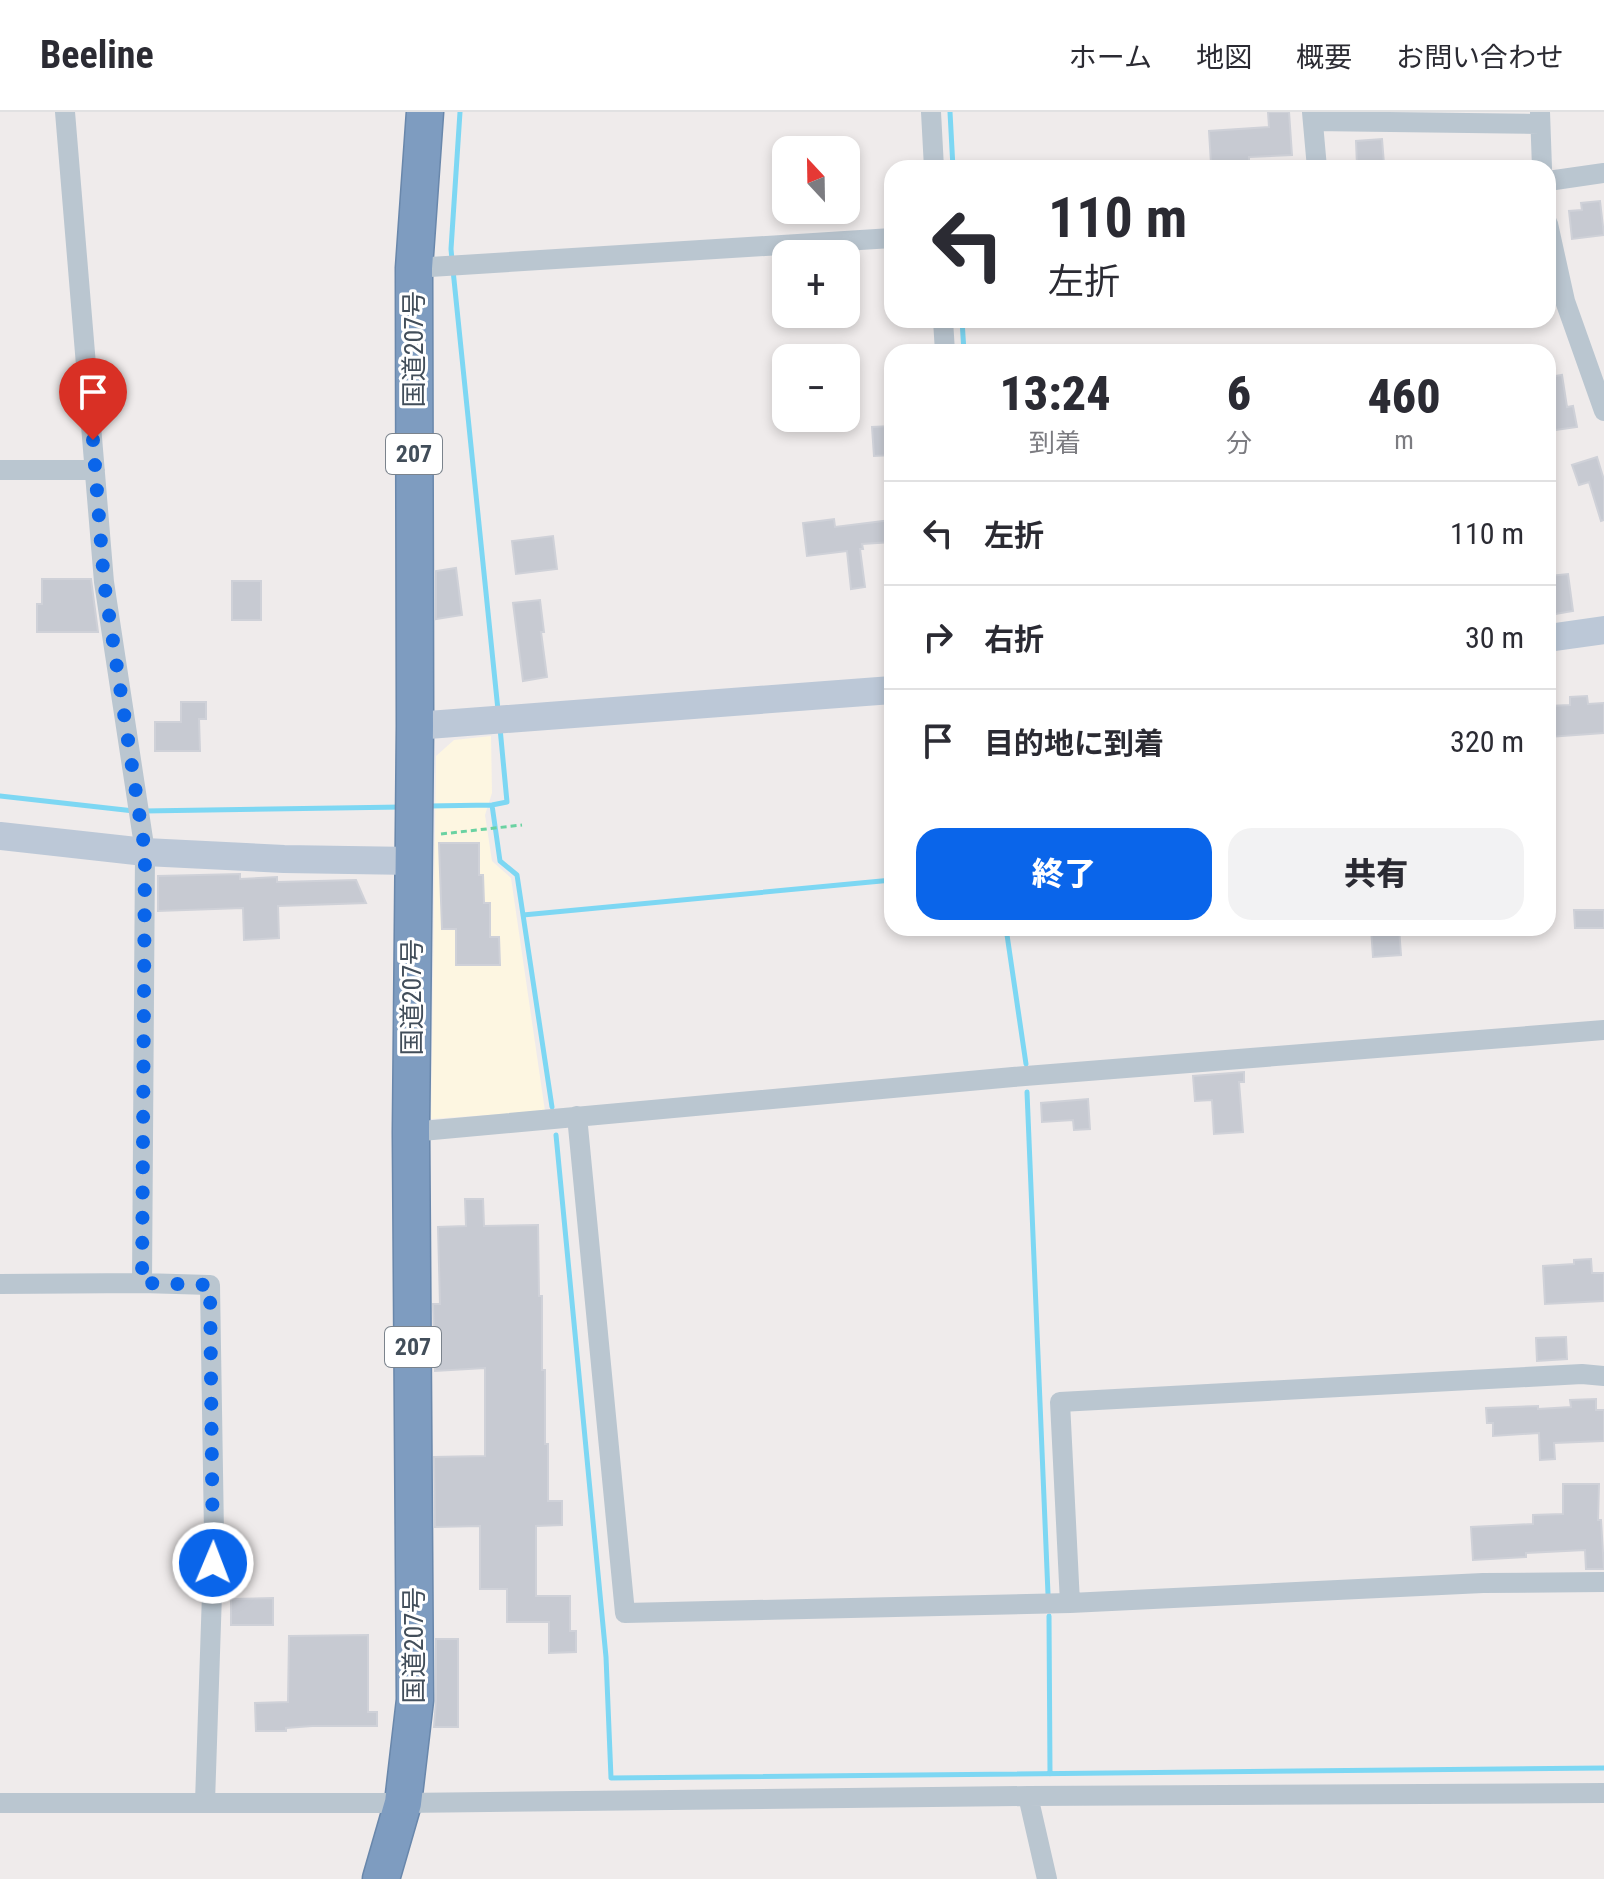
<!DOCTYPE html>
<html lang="ja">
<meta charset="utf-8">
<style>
:root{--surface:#fff;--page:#f2f2f3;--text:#2b2b33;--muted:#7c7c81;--line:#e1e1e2;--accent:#0a65ea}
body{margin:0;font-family:"Roboto Condensed","Noto Sans JP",sans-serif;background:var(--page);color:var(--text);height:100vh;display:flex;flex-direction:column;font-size:30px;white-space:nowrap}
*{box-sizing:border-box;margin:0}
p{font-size:26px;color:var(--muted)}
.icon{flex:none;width:44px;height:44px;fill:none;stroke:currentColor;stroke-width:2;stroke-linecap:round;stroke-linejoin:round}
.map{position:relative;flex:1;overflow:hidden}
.side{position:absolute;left:884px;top:232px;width:672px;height:592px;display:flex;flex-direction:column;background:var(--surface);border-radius:24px;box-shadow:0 4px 12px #0003}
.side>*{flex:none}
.banner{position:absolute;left:884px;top:48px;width:672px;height:168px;border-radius:24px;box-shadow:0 4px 12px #0003;background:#fff;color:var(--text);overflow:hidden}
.needle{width:52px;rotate:338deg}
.controls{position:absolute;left:772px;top:24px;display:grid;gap:16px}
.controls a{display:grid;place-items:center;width:88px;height:88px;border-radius:16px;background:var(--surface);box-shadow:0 4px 12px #0003;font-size:40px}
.pin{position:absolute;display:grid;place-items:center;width:68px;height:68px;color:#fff;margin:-82px -34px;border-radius:50% 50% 50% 0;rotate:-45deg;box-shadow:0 0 8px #0007}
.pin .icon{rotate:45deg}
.me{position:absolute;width:88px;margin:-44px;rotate:1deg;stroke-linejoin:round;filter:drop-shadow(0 0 6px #0008)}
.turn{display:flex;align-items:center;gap:28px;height:168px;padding:0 32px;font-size:36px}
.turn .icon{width:104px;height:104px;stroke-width:2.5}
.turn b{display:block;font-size:56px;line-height:68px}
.eta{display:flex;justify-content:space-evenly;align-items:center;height:136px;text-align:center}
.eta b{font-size:48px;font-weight:800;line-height:56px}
.cta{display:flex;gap:16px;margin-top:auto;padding:16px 32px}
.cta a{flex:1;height:92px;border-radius:24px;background:var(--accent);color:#fff;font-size:32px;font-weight:800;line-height:92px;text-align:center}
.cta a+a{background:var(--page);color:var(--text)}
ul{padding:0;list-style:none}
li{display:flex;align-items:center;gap:24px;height:104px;padding:0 32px;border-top:2px solid var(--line)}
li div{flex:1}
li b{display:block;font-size:30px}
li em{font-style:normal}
header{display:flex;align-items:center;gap:48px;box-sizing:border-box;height:112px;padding:0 40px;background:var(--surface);border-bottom:2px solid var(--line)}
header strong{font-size:38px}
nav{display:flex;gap:44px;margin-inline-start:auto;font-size:28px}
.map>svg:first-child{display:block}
.commercial{fill:#fdf6e1}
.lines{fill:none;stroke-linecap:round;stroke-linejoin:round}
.stream{stroke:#7dd7f3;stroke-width:5}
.building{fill:#c7cad2;stroke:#cfd1d8;stroke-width:2}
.highway-casing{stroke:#6987ab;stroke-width:39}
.path{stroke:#6ad2a2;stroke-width:3;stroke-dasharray:6 4;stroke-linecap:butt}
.street{stroke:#bac6d0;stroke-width:20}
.secondary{stroke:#bcc8d7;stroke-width:28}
.highway{stroke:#7e9cc0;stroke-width:36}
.route{stroke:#0a65ea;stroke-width:14;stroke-dasharray:0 25.2}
.labels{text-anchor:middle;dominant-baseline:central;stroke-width:6;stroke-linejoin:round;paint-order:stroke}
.shield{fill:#fff;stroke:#7b838c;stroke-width:2}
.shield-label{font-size:24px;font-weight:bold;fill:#424e5a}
.street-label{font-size:26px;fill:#424e5a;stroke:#fff}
</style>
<header>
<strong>Beeline</strong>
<nav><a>ホーム</a><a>地図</a><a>概要</a><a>お問い合わせ</a></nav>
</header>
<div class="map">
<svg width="1604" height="1767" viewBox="0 0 1604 1767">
<rect width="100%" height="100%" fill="#efebeb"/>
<path class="commercial" d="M491 624 492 681 485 703 492 749 511 766 545 999 431 1007 436 644 454 628Z"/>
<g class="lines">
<path class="stream" d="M950 0 953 56
M452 148 451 137 460 0
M453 158 498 598
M962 208 964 240
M0 684 134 699
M492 693 500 749 517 763 552 995
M428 694 492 693 507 690 500 616
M144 699 402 695
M523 803 892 768
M1006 816 1026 952
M1027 980 1048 1482
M556 1023 606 1545 611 1666 1604 1656
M1049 1504 1050 1662"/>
</g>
<path class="building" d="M1268 0H1289L1292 43 1249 45V50L1211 52 1209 19 1269 15Z
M1382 27 1384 52 1357 54 1356 29Z
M1600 89 1604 123 1572 127 1569 99 1582 98 1581 91Z
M1562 263 1567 295 1573 294 1577 315 1548 319V265Z
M892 314V343L874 344 872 315Z
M1597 345 1604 368V408L1601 409 1589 370 1579 373 1572 353Z
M834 407 835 415 892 408V430L862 432 863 437H860L865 475 851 477 847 439 807 444 803 411Z
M553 424 557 457 516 462 512 429Z
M456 456 462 503 436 507V459Z
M1568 462 1573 499 1555 502 1550 464Z
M42 467H91L98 520H37V492H42Z
M232 469H261V508H232Z
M540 488 544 520H541L547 565 523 569 513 491Z
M1587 584 1588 592 1604 591V621L1549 625 1548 594 1570 593V585Z
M181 590H206V607H199L200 639H155V610H181Z
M439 731H479V763H483L484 791H490V825H499L500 853H456V817H442Z
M240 762V767L277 765V770L356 768 366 791 278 794 279 826 244 828 243 796 158 799V764Z
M1574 798H1604V816H1575Z
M1371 816H1399L1401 843 1373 845Z
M1244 960V970H1239L1243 1020 1214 1022 1212 988 1195 989 1193 964Z
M1088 987 1090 1017 1074 1018 1073 1008 1042 1010 1041 991Z
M465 1087H483L484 1114 538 1113 539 1184H542V1258H545V1332H548V1389H562V1413L536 1414V1484H570V1519H576V1540L549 1541V1510H507V1477H480V1414L435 1415 434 1345 485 1344V1256L435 1259 433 1192H440L438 1115 466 1114Z
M1591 1147 1592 1161H1604V1189L1545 1192 1543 1154 1574 1152V1148Z
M1566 1225 1567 1247 1537 1249 1536 1226Z
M1596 1287V1298H1604V1329L1554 1331 1555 1347 1540 1348 1539 1321 1493 1324V1311H1487L1486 1296 1538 1294V1297L1571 1295 1570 1288Z
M1563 1372H1599L1598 1408H1601L1604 1457H1586L1585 1438 1526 1441V1445L1473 1448 1471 1415 1533 1412V1403L1563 1402Z
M273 1486V1513H231V1487Z
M368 1523V1600H377V1614H312L286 1616V1619H256L255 1591 288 1590 289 1524Z
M436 1527H458V1615H434L436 1588Z"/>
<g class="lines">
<defs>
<path id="highway" d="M381 1767 403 1691 415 1588 411 1020 415 614 414 156 425 0"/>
</defs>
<use href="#highway" class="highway-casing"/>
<path class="path" d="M441 722 522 713"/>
<path class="street" d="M65 0 104 470 145 740 142 1171
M931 0 934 56
M1312 0 1317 56
M1540 0 1542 56
M1313 9 1539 12
M1548 69 1604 61
M1548 112 1565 189 1604 299
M414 156 892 126
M943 208 945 240
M0 358H95
M577 1004 625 1501 1070 1491 1483 1471 1604 1470
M411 1020 1013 965 1604 918
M0 1172 142 1171 210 1173 214 1422 205 1690
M1070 1491 1060 1290 1582 1262 1604 1264
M1028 1684 1047 1767
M0 1691H403L1028 1684 1604 1681"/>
<path class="secondary" d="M1548 526 1604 518
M415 614 892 578
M0 724 145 740 284 747 413 749"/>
<use href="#highway" class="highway"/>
</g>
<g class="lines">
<path class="route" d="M93 328 104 470 145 740 142 1171 210 1173 213 1451"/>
</g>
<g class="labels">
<g class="shield">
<rect x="386" y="322" width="56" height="40" rx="6"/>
<rect x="385" y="1215" width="56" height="40" rx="6"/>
</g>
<g class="shield-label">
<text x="414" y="342">207</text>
<text x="413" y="1235">207</text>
</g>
<g class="street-label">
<text transform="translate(414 237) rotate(-90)">国道207号</text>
<text transform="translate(412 885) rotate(-90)">国道207号</text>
<text transform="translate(414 1533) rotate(-90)">国道207号</text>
</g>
</g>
</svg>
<div class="controls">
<a><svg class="needle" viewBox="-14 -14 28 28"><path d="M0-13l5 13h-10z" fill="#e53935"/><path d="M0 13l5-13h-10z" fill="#7c7c81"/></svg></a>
<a>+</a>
<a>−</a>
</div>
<div class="pin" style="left:93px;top:328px;background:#d93025"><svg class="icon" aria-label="arrive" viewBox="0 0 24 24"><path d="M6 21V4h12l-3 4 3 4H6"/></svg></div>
<svg class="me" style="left:213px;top:1451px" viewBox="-20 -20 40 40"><circle r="17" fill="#0a65ea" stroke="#fff" stroke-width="3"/><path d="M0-11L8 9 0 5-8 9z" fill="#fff"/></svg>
<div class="banner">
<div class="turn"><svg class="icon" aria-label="left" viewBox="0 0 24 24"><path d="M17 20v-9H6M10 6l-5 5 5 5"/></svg><div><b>110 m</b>左折</div></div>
</div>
<section class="side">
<div class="eta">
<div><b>13:24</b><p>到着</p></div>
<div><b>6</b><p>分</p></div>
<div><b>460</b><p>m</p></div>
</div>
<ul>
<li><svg class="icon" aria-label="left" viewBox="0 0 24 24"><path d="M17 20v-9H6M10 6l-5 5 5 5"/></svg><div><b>左折</b></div><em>110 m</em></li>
<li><svg class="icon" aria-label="right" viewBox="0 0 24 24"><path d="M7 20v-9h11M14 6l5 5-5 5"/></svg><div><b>右折</b></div><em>30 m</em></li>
<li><svg class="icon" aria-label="arrive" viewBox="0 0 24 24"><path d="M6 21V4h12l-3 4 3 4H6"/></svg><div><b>目的地に到着</b></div><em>320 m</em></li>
</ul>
<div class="cta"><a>終了</a><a>共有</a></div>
</section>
</div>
